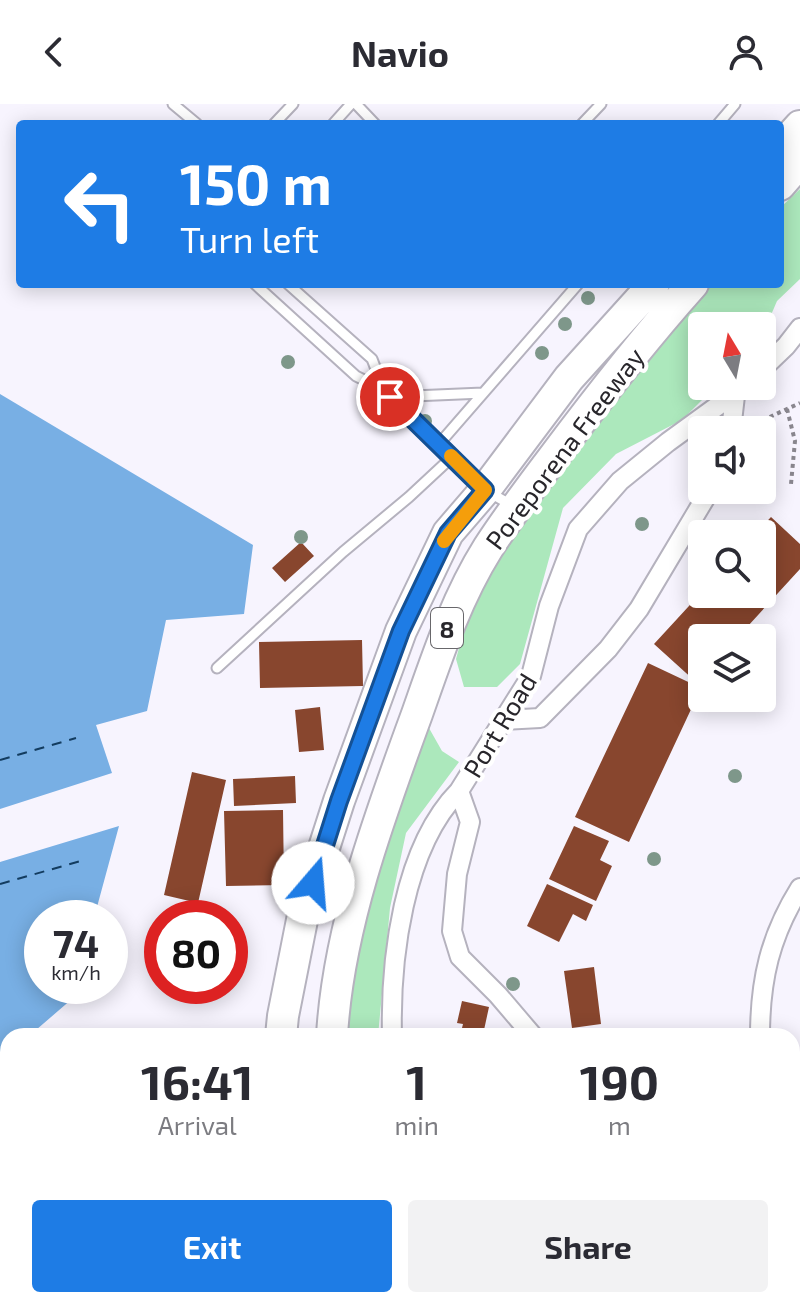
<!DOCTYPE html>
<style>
:root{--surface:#fff;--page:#f2f2f3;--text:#2b2b33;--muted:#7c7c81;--accent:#1e7ce5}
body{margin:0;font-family:"Exo 2",sans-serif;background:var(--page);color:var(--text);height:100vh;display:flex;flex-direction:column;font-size:30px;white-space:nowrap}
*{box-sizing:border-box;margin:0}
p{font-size:26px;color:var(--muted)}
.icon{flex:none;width:44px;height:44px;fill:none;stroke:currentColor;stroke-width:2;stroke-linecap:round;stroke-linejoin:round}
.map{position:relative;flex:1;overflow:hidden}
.drawer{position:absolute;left:0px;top:924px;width:800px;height:280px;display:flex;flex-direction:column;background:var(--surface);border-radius:24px 24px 0 0;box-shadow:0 4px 20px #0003}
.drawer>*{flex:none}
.hud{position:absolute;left:16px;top:16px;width:768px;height:168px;border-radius:8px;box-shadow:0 4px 20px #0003;background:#1e7ce5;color:#fff;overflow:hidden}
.needle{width:52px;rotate:350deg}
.fabs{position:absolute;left:688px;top:208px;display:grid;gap:16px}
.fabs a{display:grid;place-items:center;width:88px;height:88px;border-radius:8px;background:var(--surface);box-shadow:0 4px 20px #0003;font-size:40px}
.speed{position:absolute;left:24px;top:796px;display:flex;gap:16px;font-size:40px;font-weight:700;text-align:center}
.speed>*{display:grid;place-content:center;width:104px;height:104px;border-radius:50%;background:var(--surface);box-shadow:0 4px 20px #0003;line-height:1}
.speed small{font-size:20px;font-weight:400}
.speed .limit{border:12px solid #d22;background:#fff;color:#111}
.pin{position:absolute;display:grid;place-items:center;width:68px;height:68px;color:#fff;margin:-34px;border:4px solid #fff;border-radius:50%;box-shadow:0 2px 8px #0007}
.me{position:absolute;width:88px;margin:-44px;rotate:18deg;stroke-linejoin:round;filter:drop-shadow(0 0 6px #0008)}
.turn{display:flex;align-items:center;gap:28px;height:168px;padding:0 32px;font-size:36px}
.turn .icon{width:104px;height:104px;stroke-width:2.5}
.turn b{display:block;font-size:56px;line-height:68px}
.eta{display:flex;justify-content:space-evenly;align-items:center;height:136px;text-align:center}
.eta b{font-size:48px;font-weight:700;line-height:56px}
.action{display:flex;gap:16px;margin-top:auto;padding:16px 32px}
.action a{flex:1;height:92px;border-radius:8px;background:var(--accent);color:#fff;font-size:32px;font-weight:700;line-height:92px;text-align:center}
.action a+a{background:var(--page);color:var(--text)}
header{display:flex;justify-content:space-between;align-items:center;height:104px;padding:0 32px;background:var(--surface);font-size:36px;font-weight:700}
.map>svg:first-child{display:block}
.green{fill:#ace8bc}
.water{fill:#78afe4}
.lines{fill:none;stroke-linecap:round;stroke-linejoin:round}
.ferry{stroke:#133c5f;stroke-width:2;stroke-dasharray:10 8;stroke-linecap:butt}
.building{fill:#88462e}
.service-casing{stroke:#b5b2be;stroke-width:13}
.minor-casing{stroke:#b5b2be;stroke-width:22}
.trunk-casing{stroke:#b5b2be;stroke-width:34}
.path{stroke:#8a878f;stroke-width:4;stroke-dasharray:4 4;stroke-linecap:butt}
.service{stroke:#fff;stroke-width:9}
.minor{stroke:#fff;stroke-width:18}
.trunk{stroke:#fff;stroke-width:30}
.tree{fill:#7e978a}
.route-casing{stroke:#145195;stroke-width:20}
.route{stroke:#1e7ce5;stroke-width:14}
.slow{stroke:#f59e0b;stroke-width:14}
.labels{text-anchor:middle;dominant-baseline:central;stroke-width:8;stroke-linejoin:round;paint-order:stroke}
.shield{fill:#fff;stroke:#68676b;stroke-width:2}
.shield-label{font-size:24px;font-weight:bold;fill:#28262b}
.street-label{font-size:26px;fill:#28262b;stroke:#fff}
</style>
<header><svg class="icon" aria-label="back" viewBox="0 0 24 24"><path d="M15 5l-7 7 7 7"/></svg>Navio<svg class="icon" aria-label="person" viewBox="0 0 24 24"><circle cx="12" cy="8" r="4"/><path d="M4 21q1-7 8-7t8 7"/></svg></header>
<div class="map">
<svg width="800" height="1204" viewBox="0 0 800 1204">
<rect width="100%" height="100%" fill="#f7f4fe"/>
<path class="green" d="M800 85V175L777 197 762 232V222H702V282H716L682 316 616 350 563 404 520 560 497 583H464L456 555 468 511 502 449 524 399 642 251 713 180H780V104Z
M425 617 442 647 459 658 406 729 390 804 378 932H325Z
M707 1196H766L777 1204H705Z"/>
<path class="water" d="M0 290 253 441 244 510 166 516 147 607 96 621 112 669 0 705Z
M119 722 94 814H42V882H87L29 932H8V950L0 956V758Z"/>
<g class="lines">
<path class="ferry" d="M0 656 76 634
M0 780 84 756"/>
</g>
<path class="building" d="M771 413 800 440V465L737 534H702V572L696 578 654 540 700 490H762V430H755Z
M301 438 314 452 285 478 272 464Z
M362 536 363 582 260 584 259 538Z
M648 559 701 584 629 738 575 713Z
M320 603 324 646 299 648 295 606Z
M192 668 226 676 198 799 164 791Z
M295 672 296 699 234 702 233 675Z
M283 706 284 781 226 782 224 707Z
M574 722 609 737 600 756 612 762 596 797 549 775Z
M547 780 593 801 586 817 573 810 559 838 527 822Z
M594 863 601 920 572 924 564 867Z
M462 897 489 903 484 926 488 927 487 932H460L463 920 457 919Z
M792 1164 800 1172V1204H787L779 1196H792Z
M481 1196H513L517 1204H485Z
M613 1196H663L668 1204H601Z"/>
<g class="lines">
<defs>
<path id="service" d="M173 0 197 20
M356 0 375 20
M274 20 293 0
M333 20 351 0
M582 20 601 0
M718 20 735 0
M255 180 356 272 384 286 485 386 513 402
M288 180 372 255 384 286
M390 293 483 289
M439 340 578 180
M217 564 343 448 409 393 452 353"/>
<path id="minor" d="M762 265 786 242 800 224
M731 326 735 292
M503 616 540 614 608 545 639 505 710 386
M459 687 470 718 457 770 452 827 460 853 498 891 533 932
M392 932C390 855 403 744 459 687L531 572 549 502 578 425 620 377 668 338 745 282
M760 932C760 876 770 832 800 784
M792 1066 800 1080
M423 1196 424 1204"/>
<path id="trunk" d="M780 44 800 22
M780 81 800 58
M281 932 283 912 304 806 339 697 401 527 448 429 485 386 569 274 654 180
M332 932C338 824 380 711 417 610 437 553 456 495 488 444 508 413 530 384 552 355 597 295 643 236 693 180
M276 1196 278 1204
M347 1196 348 1204"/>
</defs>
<use href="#service" class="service-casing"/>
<use href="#minor" class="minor-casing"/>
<use href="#trunk" class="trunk-casing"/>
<path class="path" d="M787 305 795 337 791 380
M748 323 800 299"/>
<use href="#service" class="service"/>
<use href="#minor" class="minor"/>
<use href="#trunk" class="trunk"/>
</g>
<g class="tree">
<circle cx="588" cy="194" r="7"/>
<circle cx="565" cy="220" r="7"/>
<circle cx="542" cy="249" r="7"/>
<circle cx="288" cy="258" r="7"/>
<circle cx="425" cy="317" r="7"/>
<circle cx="642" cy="420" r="7"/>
<circle cx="301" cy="433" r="7"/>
<circle cx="735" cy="672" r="7"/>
<circle cx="654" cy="755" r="7"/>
<circle cx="513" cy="880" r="7"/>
</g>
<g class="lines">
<defs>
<path id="route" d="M313 779 339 697 401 527 448 429 485 386 390 293"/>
</defs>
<use href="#route" class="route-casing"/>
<use href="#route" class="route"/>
<path class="slow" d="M444 437 485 386 451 352"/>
</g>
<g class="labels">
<rect class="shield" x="431" y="504" width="32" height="40" rx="6"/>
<g class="shield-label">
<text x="447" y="524">8</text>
</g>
<g class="street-label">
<text transform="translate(564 344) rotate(-53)">Poreporena Freeway</text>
<text transform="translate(499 621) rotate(-59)">Port Road</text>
</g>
</g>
</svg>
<div class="fabs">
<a><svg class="needle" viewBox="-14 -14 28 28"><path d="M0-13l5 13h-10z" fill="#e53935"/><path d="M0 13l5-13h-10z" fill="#7c7c81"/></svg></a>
<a><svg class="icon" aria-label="sound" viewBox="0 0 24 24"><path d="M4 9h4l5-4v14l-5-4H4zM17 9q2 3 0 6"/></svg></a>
<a><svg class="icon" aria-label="search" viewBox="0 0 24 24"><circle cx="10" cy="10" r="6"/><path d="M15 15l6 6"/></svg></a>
<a><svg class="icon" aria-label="layers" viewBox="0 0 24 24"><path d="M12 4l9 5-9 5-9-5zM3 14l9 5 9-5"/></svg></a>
</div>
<div class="speed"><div>74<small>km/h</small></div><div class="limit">80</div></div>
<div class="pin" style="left:390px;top:293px;background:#d93025"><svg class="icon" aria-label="arrive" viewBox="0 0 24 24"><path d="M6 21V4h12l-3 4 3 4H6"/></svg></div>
<svg class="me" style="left:313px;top:779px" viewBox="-20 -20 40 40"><circle r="19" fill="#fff"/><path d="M0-13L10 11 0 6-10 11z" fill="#1e7ce5"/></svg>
<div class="hud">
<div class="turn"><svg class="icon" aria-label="left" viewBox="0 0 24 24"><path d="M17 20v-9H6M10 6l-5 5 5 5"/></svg><div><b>150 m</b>Turn left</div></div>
</div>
<section class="drawer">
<div class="eta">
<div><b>16:41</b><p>Arrival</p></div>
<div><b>1</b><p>min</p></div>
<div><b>190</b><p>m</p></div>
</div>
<div class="action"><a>Exit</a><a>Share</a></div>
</section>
</div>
